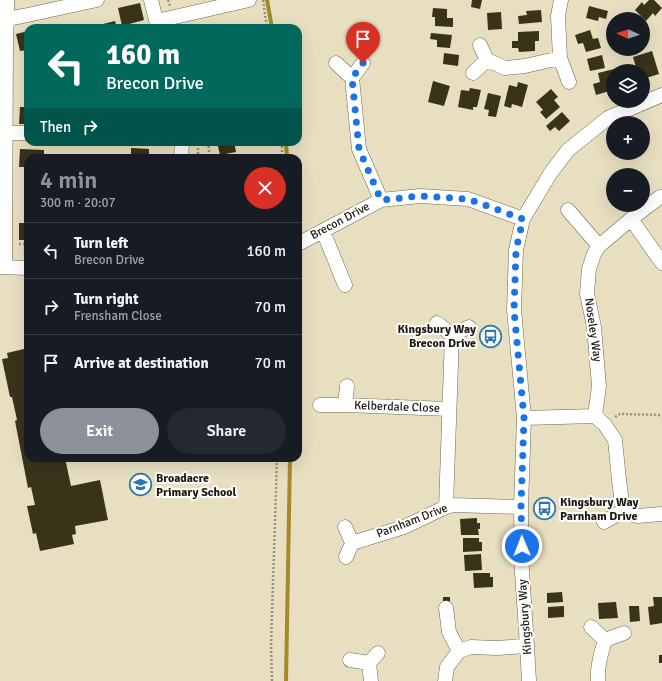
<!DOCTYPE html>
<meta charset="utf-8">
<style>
:root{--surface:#171b24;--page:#242831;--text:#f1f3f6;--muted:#9ea1a6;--line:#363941;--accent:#8c9099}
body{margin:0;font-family:Signika,sans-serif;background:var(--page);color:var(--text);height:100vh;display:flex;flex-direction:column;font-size:15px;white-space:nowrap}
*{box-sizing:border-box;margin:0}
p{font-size:13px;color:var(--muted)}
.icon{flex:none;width:22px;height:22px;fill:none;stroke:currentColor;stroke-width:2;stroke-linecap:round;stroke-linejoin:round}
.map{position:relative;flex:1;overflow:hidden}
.details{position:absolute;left:24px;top:154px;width:278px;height:308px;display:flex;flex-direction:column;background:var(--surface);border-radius:12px;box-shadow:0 4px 16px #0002}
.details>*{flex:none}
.guide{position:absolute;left:24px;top:24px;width:278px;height:122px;border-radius:12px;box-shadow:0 4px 16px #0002;background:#00695c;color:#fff;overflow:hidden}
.needle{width:26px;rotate:273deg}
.tools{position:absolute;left:606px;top:12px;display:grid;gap:8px}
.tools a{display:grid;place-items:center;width:44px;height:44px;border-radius:50%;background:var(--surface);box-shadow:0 4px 16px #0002;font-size:20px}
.pin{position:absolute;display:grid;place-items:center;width:34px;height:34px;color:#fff;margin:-41px -17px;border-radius:50% 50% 50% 0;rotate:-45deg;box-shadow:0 0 4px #0007}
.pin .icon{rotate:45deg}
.me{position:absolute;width:44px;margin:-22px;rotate:359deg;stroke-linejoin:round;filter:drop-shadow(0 0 3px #0008)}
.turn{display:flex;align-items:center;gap:14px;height:84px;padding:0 16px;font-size:18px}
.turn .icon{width:52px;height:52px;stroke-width:2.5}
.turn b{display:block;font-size:28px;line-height:34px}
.then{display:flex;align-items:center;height:38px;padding:0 16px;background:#0003;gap:8px;font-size:15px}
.round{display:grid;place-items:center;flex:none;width:42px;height:42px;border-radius:21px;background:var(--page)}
.summary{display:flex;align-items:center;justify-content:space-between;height:68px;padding:0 16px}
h1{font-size:24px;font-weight:600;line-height:30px;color:var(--accent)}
.cta{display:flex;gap:8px;margin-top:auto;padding:8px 16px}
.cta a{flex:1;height:46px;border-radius:24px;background:var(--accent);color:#fff;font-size:16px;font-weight:600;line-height:46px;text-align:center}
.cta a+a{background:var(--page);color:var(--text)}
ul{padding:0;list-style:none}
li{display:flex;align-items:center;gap:12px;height:56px;padding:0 16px;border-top:1px solid var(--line)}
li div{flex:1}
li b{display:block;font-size:15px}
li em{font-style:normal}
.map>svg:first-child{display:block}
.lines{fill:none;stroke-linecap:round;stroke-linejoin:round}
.stream{stroke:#a38a2c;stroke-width:4}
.building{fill:#3a331a}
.minor-casing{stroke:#6f674d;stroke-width:15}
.path{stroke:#98927b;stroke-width:2.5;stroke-dasharray:2 2;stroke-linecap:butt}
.minor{stroke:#fff;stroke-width:14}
.route{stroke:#1a73e8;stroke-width:7;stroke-dasharray:0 12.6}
.labels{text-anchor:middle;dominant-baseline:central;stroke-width:4;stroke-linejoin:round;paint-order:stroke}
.street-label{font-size:12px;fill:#1b180d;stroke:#fff}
.poi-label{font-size:12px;font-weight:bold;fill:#1b180d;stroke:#fff;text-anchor:start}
</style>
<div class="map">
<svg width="662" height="681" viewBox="0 0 662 681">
<rect width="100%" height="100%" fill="#e8dfc1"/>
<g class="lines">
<path class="stream" d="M267 0 272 28
M286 142 287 158
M286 681 290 458"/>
</g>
<path class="building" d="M472 0H482L480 9 471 7Z
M649 0H654L662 8 655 16 653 13 646 21 635 10 642 2 644 5Z
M140 3 144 20 122 26 118 8Z
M589 6 608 11 606 19 599 17 598 21 586 18Z
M433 8 447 9V18H453V27L435 26V17H432Z
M541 10 542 22 519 24 518 16 527 15 526 11Z
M501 12 502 29 488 30 487 13Z
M115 21 117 28H95V26Z
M261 24V28H243V27Z
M590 30 593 39 598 38 601 48 586 52 583 43 578 44 575 35Z
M28 31V50L20 51 16 34Z
M539 31V41H535V51L519 52 518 48H512V41H518V32Z
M431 33 452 35 450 48 437 47V40L430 39Z
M652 51 659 74 643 79V71H637L633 57Z
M444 53 459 55 458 66 443 64Z
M602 55 605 68 590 71 587 59Z
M618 68 619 71H613V79H612L613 90 596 95 593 84 600 82 598 73Z
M433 81 450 86 444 106 428 102Z
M518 82 528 85 522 107 512 104 511 108 504 106 509 85 517 87Z
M470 88 481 90 477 107H473V110L458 107 461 90 469 91Z
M551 89 558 97 554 100 560 107 546 119 540 112 543 110 536 102Z
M488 93 501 96 496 117 488 116 489 110 484 109Z
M20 107H28V124H19Z
M562 112 570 121 559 131 555 127 550 131 546 126Z
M217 142H234L236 152 220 155Z
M131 148 149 149V158H131Z
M20 149 44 150V158H28V167H19Z
M19 223H28V240H19Z
M28 348V458H65L71 486 100 480 108 520 75 526 76 534 72 535 74 544 40 551 36 533 33 534 27 506 35 505 31 487 28 488 15 421 17 420 12 397H10L2 359 8 358 7 353Z
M477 518V523H480V529H478L479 535H461L460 519Z
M463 538H479V542H482V551L463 552Z
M481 554 482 570 465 571 464 555Z
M473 573H490V577H493V587L474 588Z
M562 592 563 602 547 603V593Z
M443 597H450V604H443Z
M653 597H662V623L650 625 648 607 654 606Z
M616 602 618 618 599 619 598 603Z
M564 606V617L548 618V607Z
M629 606H639L640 621 630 622Z
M659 655H662V663H659Z"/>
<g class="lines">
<defs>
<path id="minor" d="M151 0 158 28
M561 0 558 16 560 58 569 82
M0 20 23 16 97 0
M157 21 249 0
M487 60 505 68 525 66 560 58
M336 63 352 78
M363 63 352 78 359 149 381 200
M473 73 487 60 480 45
M0 133H28
M181 158 182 142
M568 210 599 246
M631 219 662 263
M323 231 345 285
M298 244 381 200 420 196 468 199 523 219
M0 267 28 268
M5 267 6 37 7 19V0
M437 323 452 335 469 327
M320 405H345L449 409
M345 405 347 386
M595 416 599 386 594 327 587 294 589 269 594 254 599 246 631 219 660 197
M524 418 595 416 605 425 615 440 619 480 623 511 637 516 662 514
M446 507 452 335
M604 522 623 511
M345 527 352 543 346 557
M352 543 404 527 446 507 453 505 521 507
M446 608 449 632 459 651
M591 627 605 640 624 633
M350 660 369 663 378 653
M369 663 371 681
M445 681 447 667 459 651 471 647 497 648 527 646
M529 681 527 646 522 572 521 507 524 418 514 310 516 250 523 219 550 174 568 150 608 118 662 95
M598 681C597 666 601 654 605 640"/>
</defs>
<use href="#minor" class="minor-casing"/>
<path class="path" d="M168 0 170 6
M263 0 267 28
M208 142 210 158
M282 142V158
M198 158V142
M19 244H28
M25 255V244
M615 417 620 414 662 415
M272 681 271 646 277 458"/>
<use href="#minor" class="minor"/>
</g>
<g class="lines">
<path class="route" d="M363 63 352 78 359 149 381 200 420 196 468 199 523 219 516 250 514 310 524 418 521 507 522 546"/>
</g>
<defs>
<symbol id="bus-ring" viewBox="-11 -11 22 22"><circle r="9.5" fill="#fff" stroke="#2f77ab" stroke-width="1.5"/><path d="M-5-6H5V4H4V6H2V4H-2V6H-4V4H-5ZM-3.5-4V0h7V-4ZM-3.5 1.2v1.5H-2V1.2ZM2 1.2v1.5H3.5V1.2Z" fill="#2f77ab"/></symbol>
<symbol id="school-ring" viewBox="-11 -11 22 22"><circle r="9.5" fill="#fff" stroke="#2f77ab" stroke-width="1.5"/><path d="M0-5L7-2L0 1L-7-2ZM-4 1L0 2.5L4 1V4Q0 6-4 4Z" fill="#2f77ab"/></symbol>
</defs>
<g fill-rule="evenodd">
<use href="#bus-ring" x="478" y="324" width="25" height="25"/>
<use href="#school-ring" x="128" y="472" width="25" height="25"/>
<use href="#bus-ring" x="532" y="496" width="25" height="25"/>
</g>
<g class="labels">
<g class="street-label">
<text transform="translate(340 221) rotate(-28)">Brecon Drive</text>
<text transform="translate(593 330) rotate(82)">Noseley Way</text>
<text transform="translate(397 407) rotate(2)">Kelberdale Close</text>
<text transform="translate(412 521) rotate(-21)">Parnham Drive</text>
<text transform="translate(525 617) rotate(-94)">Kingsbury Way</text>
</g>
<g class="poi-label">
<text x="476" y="329" text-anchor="end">Kingsbury Way<tspan x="476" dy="14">Brecon Drive</tspan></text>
<text x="156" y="478">Broadacre<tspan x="156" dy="14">Primary School</tspan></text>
<text x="560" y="502">Kingsbury Way<tspan x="560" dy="14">Parnham Drive</tspan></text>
</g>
</g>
</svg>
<div class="tools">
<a><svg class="needle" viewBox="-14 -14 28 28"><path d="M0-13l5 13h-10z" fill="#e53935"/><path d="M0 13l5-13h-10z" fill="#9ea1a6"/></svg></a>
<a><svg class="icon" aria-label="layers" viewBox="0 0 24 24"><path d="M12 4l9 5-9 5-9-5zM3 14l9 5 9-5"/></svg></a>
<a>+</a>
<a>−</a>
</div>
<div class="pin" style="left:363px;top:63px;background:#d93025"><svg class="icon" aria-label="arrive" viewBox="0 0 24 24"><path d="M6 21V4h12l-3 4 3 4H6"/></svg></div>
<svg class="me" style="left:522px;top:546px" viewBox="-20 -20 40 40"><circle r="17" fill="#1a73e8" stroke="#fff" stroke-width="3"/><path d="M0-11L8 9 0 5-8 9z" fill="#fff"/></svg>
<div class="guide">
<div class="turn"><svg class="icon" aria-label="left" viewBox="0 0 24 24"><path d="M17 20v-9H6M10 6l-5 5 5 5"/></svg><div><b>160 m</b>Brecon Drive</div></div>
<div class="then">Then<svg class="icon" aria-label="right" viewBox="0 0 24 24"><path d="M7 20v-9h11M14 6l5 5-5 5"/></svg></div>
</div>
<section class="details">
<div class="summary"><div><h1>4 min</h1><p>300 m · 20:07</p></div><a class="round" style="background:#d93025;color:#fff"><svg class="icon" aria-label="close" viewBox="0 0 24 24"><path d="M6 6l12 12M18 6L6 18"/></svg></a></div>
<ul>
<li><svg class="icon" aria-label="left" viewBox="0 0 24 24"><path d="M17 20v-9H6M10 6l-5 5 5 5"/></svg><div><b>Turn left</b><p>Brecon Drive</p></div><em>160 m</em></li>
<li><svg class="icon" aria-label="right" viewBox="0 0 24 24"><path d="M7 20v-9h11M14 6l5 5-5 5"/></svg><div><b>Turn right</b><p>Frensham Close</p></div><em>70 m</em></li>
<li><svg class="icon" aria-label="arrive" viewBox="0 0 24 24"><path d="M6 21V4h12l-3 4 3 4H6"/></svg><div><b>Arrive at destination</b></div><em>70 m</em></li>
</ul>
<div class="cta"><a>Exit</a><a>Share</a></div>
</section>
</div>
